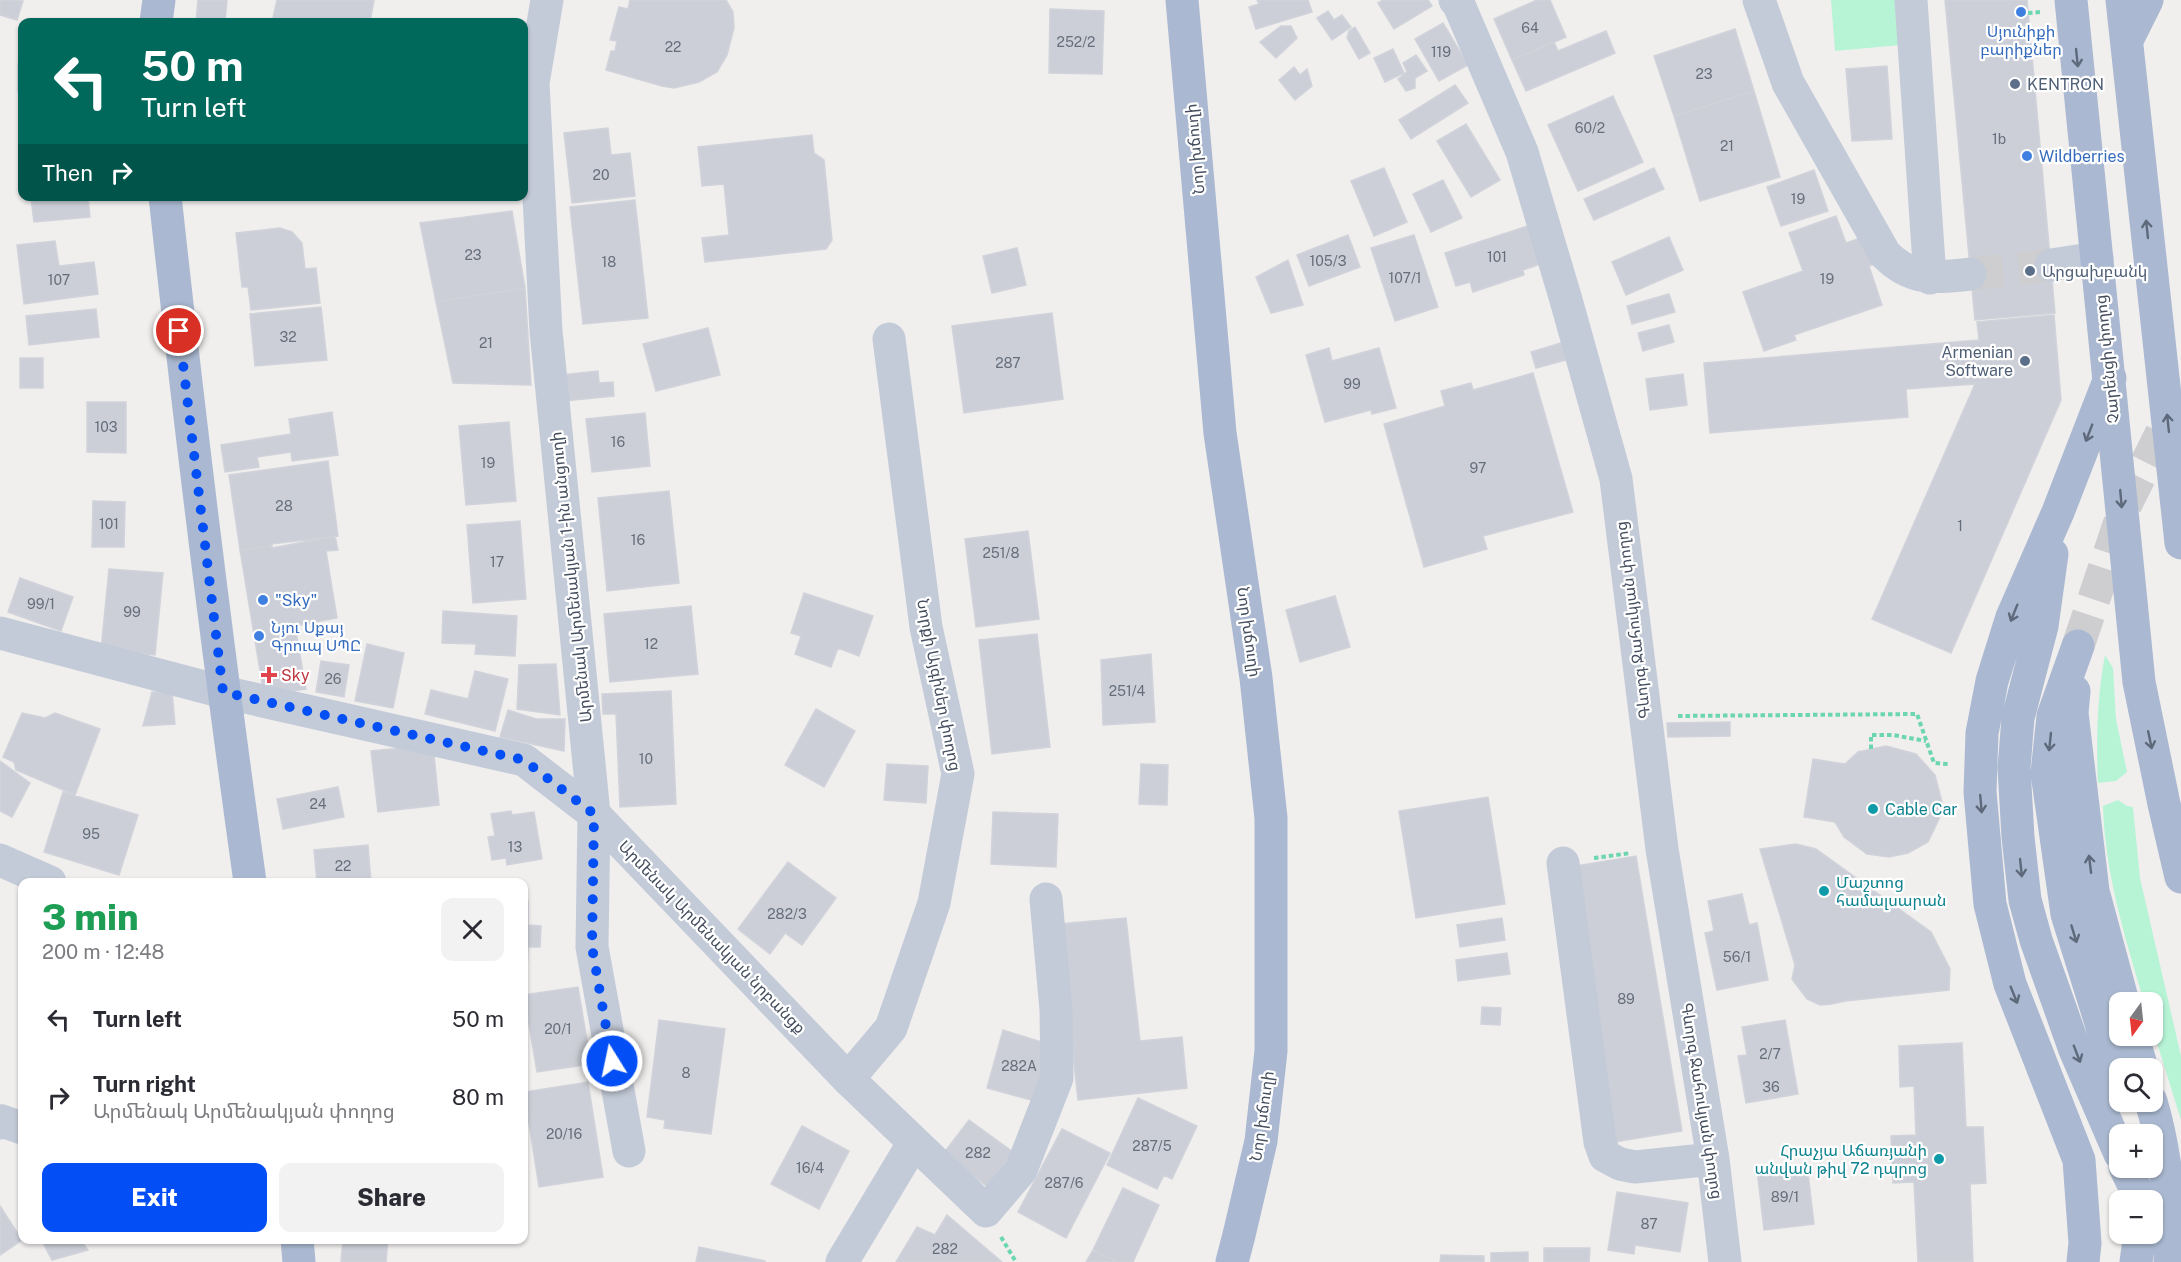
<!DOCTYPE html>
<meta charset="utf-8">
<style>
:root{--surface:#fff;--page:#f2f2f3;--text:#2b2b33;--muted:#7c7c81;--accent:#034ff5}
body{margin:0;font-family:"Public Sans","Noto Sans Armenian",sans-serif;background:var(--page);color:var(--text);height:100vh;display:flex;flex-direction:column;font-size:22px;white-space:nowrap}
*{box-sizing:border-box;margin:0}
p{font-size:20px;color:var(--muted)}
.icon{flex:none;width:33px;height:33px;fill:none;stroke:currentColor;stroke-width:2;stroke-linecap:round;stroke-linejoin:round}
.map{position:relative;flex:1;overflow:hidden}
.sheet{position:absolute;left:18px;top:878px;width:510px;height:366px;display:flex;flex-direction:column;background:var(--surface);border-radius:12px;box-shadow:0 2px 4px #0004}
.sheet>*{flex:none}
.banner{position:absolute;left:18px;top:18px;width:510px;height:183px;border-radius:12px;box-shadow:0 2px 4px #0004;background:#00695c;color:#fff;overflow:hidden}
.needle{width:39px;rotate:195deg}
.tools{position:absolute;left:2109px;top:992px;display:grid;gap:12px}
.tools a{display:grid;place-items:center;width:54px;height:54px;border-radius:12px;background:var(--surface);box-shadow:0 2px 4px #0004;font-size:30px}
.pin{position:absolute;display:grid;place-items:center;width:51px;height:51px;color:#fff;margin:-26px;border:3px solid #fff;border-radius:50%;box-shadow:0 2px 6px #0007}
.me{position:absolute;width:66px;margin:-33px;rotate:350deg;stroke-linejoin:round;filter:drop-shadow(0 0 4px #0008)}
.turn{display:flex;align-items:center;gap:21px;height:126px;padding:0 24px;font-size:27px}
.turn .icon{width:78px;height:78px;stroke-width:2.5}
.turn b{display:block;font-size:42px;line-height:51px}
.then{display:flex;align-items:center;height:57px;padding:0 24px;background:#0003;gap:12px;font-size:22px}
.round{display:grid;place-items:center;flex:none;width:63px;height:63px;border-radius:12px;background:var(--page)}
.headline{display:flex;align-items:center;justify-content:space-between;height:102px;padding:0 24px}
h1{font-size:36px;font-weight:800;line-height:45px;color:#1e9e55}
.button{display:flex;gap:12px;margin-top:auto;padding:12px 24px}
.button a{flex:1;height:69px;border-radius:12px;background:var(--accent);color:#fff;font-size:24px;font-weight:800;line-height:69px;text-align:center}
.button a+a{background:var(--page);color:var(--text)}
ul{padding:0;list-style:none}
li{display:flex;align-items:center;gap:18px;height:78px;padding:0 24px}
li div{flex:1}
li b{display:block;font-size:22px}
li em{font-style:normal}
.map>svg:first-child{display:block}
.green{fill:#b7f4d6}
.building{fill:#cccfd7;stroke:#d1d3db;stroke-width:1.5}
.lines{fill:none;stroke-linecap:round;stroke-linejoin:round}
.minor-tunnel{stroke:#ceced1;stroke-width:33;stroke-dasharray:33 16;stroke-linecap:butt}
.major-tunnel{stroke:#ceced1;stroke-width:33;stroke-dasharray:33 16;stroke-linecap:butt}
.path{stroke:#6bd6af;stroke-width:4;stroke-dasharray:4.5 3;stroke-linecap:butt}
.minor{stroke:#c3cbd8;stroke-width:33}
.major{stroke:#aab9d1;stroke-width:33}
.oneway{stroke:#5e697b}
.route{stroke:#034ff5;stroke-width:10;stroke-dasharray:0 18}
.shop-dot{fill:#3f7fe0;stroke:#fff;stroke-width:2}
.service-dot{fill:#5c6f8a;stroke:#fff;stroke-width:2}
.health-dot{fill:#e0444e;stroke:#fff;stroke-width:2}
.culture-dot{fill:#0f9aa8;stroke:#fff;stroke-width:2}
.labels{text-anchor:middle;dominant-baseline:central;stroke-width:4.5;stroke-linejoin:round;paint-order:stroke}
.number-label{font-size:14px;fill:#666e7c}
.shop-label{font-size:16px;fill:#366cbe;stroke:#fff;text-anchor:start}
.service-label{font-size:16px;fill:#4e5e75;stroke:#fff;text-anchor:start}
.street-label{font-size:16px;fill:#444e5e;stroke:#fff}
.health-label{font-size:16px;fill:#be3a42;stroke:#fff;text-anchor:start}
.culture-label{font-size:16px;fill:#0d838f;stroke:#fff;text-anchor:start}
</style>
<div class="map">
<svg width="2181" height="1262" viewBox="0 0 2181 1262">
<rect width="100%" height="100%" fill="#f1eeee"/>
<path class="green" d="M1831 0H1898L1901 45 1835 51Z
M2105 655 2113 668 2116 719 2127 772 2116 781 2098 783C2096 740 2097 698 2105 655Z
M2118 800 2127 806 2133 807 2140 878 2181 1056V1120L2153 1030 2152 1002H2144C2125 937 2105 874 2103 806Z"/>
<path class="building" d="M0 0 23 1 17 20 0 15Z
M198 0H227L225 22H196Z
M277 0H374L370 22H272Z
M630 0H726L733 12 734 28 727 55 717 72 699 82 674 88 662 86 606 70 611 51H615L617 41 610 40 619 7 628 9Z
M1257 0H1308L1312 12 1256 29 1249 7 1259 4Z
M1383 0H1428L1432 6 1394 29 1378 3Z
M1537 0H1550L1566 37 1512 60 1494 19Z
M1945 0H2027L2055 313 1975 320Z
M1050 9 1104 11 1102 74 1049 73Z
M1328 11 1334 20 1342 15 1351 27 1332 40 1317 18Z
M1443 23 1468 65 1439 81 1415 39Z
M1281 26H1291L1297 38 1276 58 1260 42Z
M1355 27 1370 53 1359 59 1347 38 1349 31Z
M1735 29 1754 91 1674 116 1654 56Z
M1606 31 1615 53 1526 91 1512 60 1554 42 1558 51Z
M1393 49 1404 73 1385 82 1374 58Z
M1416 55 1427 71 1415 78V88L1406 91 1398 79 1407 72 1403 63Z
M18 64H22V91H18Z
M1887 66 1892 139 1852 141 1846 69Z
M1294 67 1300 75 1307 69 1312 86 1295 100 1279 80Z
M1455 85 1468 103 1411 139 1399 120Z
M1754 91 1780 177 1700 201 1674 116Z
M1613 96 1643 162 1578 191 1548 125Z
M1466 124 1500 180 1471 197 1437 141Z
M608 128 611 155 630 153 635 196 572 203 564 133Z
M812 135 814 153 824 160 832 240 826 249 705 262 702 238 729 235 724 184 702 186 698 147Z
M1384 168 1407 222 1374 236 1351 181Z
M1654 168 1664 189 1594 220 1584 199Z
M1814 170 1828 211 1781 226 1767 187Z
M1443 180 1462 218 1431 232 1413 194Z
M64 196H88L90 217 34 222 31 199Z
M635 200 648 318 583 324 570 207Z
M512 211 525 288 436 302 420 223Z
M1836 216 1846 243 1869 235 1879 263 1869 266 1882 305 1794 335 1796 340 1764 351 1743 292 1803 271 1789 233Z
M1537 223 1549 261 1523 270 1524 275 1473 292 1470 282 1456 286 1445 253Z
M280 228 292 232 302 243 305 269 316 268 320 303 251 310 248 287H242L236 233Z
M1348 235 1360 267 1309 286 1297 255Z
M1414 235 1438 307 1395 321 1371 248Z
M1669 237 1683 270 1626 295 1612 262Z
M55 241 59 266 94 262 98 294 24 304 17 245Z
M1017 248 1026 285 992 293 983 256Z
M1288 260 1303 305 1271 313 1256 277Z
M525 288 531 385 453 383 436 302Z
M1669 294 1675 312 1632 324 1627 306Z
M321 307 327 360 255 366 250 314Z
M96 309 99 337 29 345 26 316Z
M1052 313 1063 399 964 413 952 326Z
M2054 315 2061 400 1951 653 1872 619 1975 384 1906 389 1908 417 1710 433 1704 363 1979 340 1977 322Z
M1669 325 1674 342 1643 351 1638 333Z
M708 328 720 375 656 391 643 344Z
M1561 343 1566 360 1536 368 1531 352Z
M1329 348 1332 361 1379 348 1396 408 1372 414 1371 410 1325 422 1306 355Z
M20 358H43V388H20Z
M598 371 599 383 613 382 614 396 564 401 561 375Z
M1533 373 1573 512 1483 536 1487 549 1424 567 1384 424 1445 406 1441 391 1471 383 1473 390Z
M1683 374 1687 405 1650 410 1646 379Z
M87 402H126V453L87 452Z
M332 412 338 455 292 461 291 452 257 457 259 467 225 472 221 445 291 434 289 419Z
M645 413 650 466 592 472 586 419Z
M509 422 516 501 466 505 459 426Z
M328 461 338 536 271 544 272 546 240 550 229 475Z
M669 491 679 583 607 591 598 498Z
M93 501 125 502 124 547H92Z
M520 521 526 599 473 603 467 525Z
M1028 531 1039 619 976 627 965 539Z
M335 536 338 550 326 551 337 618 295 626 306 689 264 695 240 550 272 546V548Z
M109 569 163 573 155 655 101 650Z
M20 578 73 597 61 631 8 612Z
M804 593 873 616 859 656 838 648 831 667 795 654 801 636 791 633Z
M1335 596 1350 647 1300 662 1286 610Z
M691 606 698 674 610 682 604 614Z
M443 611 517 616 515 656 475 654 476 644 442 643Z
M1037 634 1050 747 992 754 979 640Z
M367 644 404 653 393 708 355 701Z
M1151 654 1155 722 1103 725 1101 660Z
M321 661 349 665 344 697 316 692Z
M556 664 560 715 517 709 519 665Z
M475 671 508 679 495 731 425 714 431 690 468 699Z
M671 691 676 804 620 807 616 714H603L602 694Z
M152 692H172L175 724 143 726Z
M816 709 855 731 824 787 785 765Z
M508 710 536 719H565L564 751 500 737Z
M22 713 45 718 55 713 100 729 75 795 16 770 14 762 3 757Z
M1730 722V736L1668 737 1667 723Z
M433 745 439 805 378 812 371 751Z
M1886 746 1916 754 1935 775 1942 802 1939 819 1928 842 1908 853 1889 857 1867 854 1844 837 1835 822 1804 817 1813 759 1845 764 1858 752Z
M0 761 30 783 12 817 0 811Z
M887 764 928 766 926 803 884 800Z
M1141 764 1168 765 1167 805 1139 804Z
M338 787 344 817 283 829 277 799Z
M63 792 138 815 119 875 44 852Z
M1488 797 1505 904 1416 918 1399 811Z
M511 811 512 815 534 812 542 859 507 865 506 858 492 860 488 837 495 836 491 814Z
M993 812 1058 814 1056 867 991 864Z
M1796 844 1816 849 1931 932 1950 969 1949 990 1845 1001 1832 1004 1820 1005 1807 999 1792 979 1795 965 1760 849Z
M368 845 371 882H317L314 850Z
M1636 856 1682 1131 1615 1142 1569 867Z
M788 862 836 898 802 945 785 933 770 954 738 929Z
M1742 894 1749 925 1757 923 1768 980 1717 990 1705 933 1714 931 1708 901Z
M524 901H528V925L541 926 540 947H528L527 972H524Z
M1126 918 1140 1041 1182 1037 1187 1088 1078 1100 1059 924Z
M1502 918 1505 940 1460 947 1457 925Z
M1507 953 1510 974 1458 981 1456 960Z
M578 987 591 1064 537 1072 524 995Z
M1482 1007 1501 1008 1500 1025 1481 1024Z
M659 1020 725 1029 711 1134 664 1128 665 1120 647 1117Z
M1785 1020 1798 1094 1746 1103 1738 1056 1747 1055 1742 1027Z
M1003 1030 1051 1045 1035 1101 987 1088Z
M1962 1043 1966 1127H1983L1986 1183 1970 1184 1973 1262H1918L1914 1182 1893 1183 1891 1136 1916 1135 1914 1086 1900 1087 1899 1046Z
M588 1082 603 1177 539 1187 524 1092Z
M1138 1098 1197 1126 1172 1179 1164 1175 1157 1189 1107 1165Z
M969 1120 1013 1152 988 1187 943 1154Z
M802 1126 849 1151 819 1209 771 1184Z
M1062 1129 1110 1153 1066 1238 1018 1212Z
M1807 1164 1814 1224 1764 1230 1757 1170Z
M1123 1188 1159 1205 1133 1262H1118L1093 1250Z
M1617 1192 1688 1203 1680 1252 1635 1245 1634 1254 1608 1250Z
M0 1206 22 1240 0 1255Z
M947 1215 1002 1262H896L917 1227 935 1235Z
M41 1239H80L88 1250 52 1260Z
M343 1239H388L386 1262H341Z
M699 1247 765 1261V1262H696Z
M1544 1248H1590L1589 1262H1544Z
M1093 1250 1118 1262H1086Z
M1528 1252V1262H1491V1253Z
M1441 1255 1484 1256V1262H1440Z"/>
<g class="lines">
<path class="minor-tunnel" d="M1970 274 2051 265"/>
<path class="major-tunnel" d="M2078 646 2126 504 2174 408"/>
<path class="path" d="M2028 13 2041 12
M1678 716 1917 714 1934 763 1948 764
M1871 749V735H1893L1926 741
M1594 858 1631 853
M1001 1237 1016 1262"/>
<path class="minor" d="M547 0 533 83 546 331 594 814 592 947 629 1151
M1455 0 1459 5 1522 152 1566 300 1616 479 1662 849 1713 1159 1725 1262
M1759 0 1788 83 1885 254C1911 281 1936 278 1970 274
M1911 0 1930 278
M2051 265 2097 258
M0 633 223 692 524 760 594 814 848 1079 986 1211 1021 1170 1057 1078 1056 1010 1046 899
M0 860 50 882
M1563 863 1600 1142 1605 1156 1620 1164 1635 1167 1713 1159
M848 1079 891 1028 934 903 958 774 926 627 889 339
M0 1123 2 1121 22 1128
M842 1262 914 1142"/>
<path class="major" d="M1182 0 1220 433 1256 678 1271 818V1051L1261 1141 1239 1235 1232 1262
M2071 0 2139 682 2164 804 2181 877
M2122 0 2181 543
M156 22 159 0
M2127 40 2147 0
M165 196C190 426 218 654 250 882
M2052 554 2042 626 2018 718 2014 768 2018 837 2025 900 2036 940 2075 1050 2120 1154
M2078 646 2053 716 2047 773 2067 914 2101 1023 2120 1092
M2074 691 2072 713 2093 891 2123 1002
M2132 1035 2142 1068
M2151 1101C2165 1149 2173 1212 2170 1262
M2125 1167 2141 1200
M297 1239 299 1262
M2083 1262 2085 1243 2079 1160 2010 984 1990 904 1980 792 1982 733 1992 681 2012 617 2058 512 2110 378
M2136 1262 2140 1233"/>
</g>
<defs><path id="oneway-shaft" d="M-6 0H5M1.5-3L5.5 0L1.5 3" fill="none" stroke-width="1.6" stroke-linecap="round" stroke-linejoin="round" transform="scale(1.5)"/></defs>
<g class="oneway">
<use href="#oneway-shaft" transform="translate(2077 58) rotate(84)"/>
<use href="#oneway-shaft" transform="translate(2147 229) rotate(-96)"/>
<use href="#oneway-shaft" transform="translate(2168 423) rotate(-96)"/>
<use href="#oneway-shaft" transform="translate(2089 433) rotate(111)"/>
<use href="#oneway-shaft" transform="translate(2121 499) rotate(85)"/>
<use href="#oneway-shaft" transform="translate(2014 613) rotate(112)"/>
<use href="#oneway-shaft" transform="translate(2150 740) rotate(78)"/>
<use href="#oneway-shaft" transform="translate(2050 742) rotate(96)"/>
<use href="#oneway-shaft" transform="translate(1981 804) rotate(85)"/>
<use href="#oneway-shaft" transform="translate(2090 864) rotate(-97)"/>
<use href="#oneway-shaft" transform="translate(2021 868) rotate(84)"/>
<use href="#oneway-shaft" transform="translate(2074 934) rotate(73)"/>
<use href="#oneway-shaft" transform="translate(2014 995) rotate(68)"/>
<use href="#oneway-shaft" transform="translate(2077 1054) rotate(69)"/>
</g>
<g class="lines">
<path class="route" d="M179 331 223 692 524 760 594 814 592 947 612 1061"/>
</g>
<g class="shop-dot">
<circle cx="2021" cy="12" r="6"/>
<circle cx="2027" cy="156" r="6"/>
<circle cx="263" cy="600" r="6"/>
<circle cx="259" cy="636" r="6"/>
</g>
<g class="service-dot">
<circle cx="2015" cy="84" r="6"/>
<circle cx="2030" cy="271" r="6"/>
<circle cx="2025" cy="361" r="6"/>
</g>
<path class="health-dot" d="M266 666h6v6h6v6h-6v6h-6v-6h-6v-6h6z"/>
<g class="culture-dot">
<circle cx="1873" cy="809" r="6"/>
<circle cx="1824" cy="891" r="6"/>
<circle cx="1939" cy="1159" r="6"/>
</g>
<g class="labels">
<g class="number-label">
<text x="1530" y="28">64</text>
<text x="1076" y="42">252/2</text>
<text x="673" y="47">22</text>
<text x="1441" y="52">119</text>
<text x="1704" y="74">23</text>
<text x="1590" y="128">60/2</text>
<text x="1999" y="139">1b</text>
<text x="1727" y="146">21</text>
<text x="601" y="175">20</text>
<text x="1798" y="199">19</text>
<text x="473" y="255">23</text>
<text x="1497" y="257">101</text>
<text x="1328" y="261">105/3</text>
<text x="609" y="262">18</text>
<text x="1405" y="278">107/1</text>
<text x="1827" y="279">19</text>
<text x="59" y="280">107</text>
<text x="288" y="337">32</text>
<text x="486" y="343">21</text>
<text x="1008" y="363">287</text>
<text x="1352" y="384">99</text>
<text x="106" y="427">103</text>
<text x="618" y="442">16</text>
<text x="488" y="463">19</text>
<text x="1478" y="468">97</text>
<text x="284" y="506">28</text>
<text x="109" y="524">101</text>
<text x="1960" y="526">1</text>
<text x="638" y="540">16</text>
<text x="1001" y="553">251/8</text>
<text x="497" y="562">17</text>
<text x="41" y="604">99/1</text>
<text x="132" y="612">99</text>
<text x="651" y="644">12</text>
<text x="333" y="679">26</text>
<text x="1127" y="691">251/4</text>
<text x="646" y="759">10</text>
<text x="318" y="804">24</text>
<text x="91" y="834">95</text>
<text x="515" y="847">13</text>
<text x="343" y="866">22</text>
<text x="787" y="914">282/3</text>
<text x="1737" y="957">56/1</text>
<text x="1626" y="999">89</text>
<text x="558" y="1029">20/1</text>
<text x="1770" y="1054">2/7</text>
<text x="1019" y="1066">282A</text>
<text x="686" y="1073">8</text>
<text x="1771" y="1087">36</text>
<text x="564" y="1134">20/16</text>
<text x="1152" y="1146">287/5</text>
<text x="978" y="1153">282</text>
<text x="810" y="1168">16/4</text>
<text x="1064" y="1183">287/6</text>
<text x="1785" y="1197">89/1</text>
<text x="1649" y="1224">87</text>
<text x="945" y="1249">282</text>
</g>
<g class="shop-label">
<text x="2021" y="31" text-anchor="middle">Սյունիքի<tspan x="2021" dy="18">բարիքներ</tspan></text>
<text x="2039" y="156">Wildberries</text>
<text x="275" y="600">"Sky"</text>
<text x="271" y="627">Նյու Սքայ<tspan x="271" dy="18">Գրուպ ՍՊԸ</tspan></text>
</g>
<g class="service-label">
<text x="2027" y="84">KENTRON</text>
<text x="2042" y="271">Արցախբանկ</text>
<text x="2013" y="352" text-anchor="end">Armenian<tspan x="2013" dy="18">Software</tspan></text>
</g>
<g class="street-label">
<text transform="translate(1195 149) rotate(-95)">Նոր խճուղի</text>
<text transform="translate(2107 359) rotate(-96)">Չարենցի փողոց</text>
<text transform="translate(571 577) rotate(-96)">Արմենակ Արմենակյան 1-ին անցուղի</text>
<text transform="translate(1633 620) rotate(-97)">Գևորգ Ջահուկյան փողոց</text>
<text transform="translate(1249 632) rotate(82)">Նոր խճուղի</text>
<text transform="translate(939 685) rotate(79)">Նորքի Այգիներ փողոց</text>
<text transform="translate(712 937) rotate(46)">Արմենակ Արմենակյան նրբանցք</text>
<text transform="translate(1702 1101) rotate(81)">Գևորգ Ջահուկյան փողոց</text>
<text transform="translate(1262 1116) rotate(-82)">Նոր խճուղի</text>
</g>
<g class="health-label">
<text x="281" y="675">Sky</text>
</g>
<g class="culture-label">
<text x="1885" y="809">Cable Car</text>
<text x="1836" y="882">Մաշտոց<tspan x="1836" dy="18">համալսարան</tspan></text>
<text x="1927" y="1150" text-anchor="end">Հրաչյա Աճառյանի<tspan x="1927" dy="18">անվան թիվ 72 դպրոց</tspan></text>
</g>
</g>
</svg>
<div class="tools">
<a><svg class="needle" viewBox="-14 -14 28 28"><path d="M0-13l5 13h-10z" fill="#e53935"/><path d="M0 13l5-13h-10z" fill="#7c7c81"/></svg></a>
<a><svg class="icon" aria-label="search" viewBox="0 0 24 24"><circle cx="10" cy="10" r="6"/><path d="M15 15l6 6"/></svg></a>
<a>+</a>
<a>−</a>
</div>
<div class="pin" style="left:179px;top:331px;background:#d93025"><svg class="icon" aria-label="arrive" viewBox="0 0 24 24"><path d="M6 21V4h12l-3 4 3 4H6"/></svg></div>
<svg class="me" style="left:612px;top:1061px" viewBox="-20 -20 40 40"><circle r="17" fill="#034ff5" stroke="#fff" stroke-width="3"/><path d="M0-11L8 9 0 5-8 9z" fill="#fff"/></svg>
<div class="banner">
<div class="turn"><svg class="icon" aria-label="left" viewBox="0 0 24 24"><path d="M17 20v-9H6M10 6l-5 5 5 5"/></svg><div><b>50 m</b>Turn left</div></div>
<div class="then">Then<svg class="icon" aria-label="right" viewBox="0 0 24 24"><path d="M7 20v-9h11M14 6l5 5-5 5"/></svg></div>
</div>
<section class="sheet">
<div class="headline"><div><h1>3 min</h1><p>200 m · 12:48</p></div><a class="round"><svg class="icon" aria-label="close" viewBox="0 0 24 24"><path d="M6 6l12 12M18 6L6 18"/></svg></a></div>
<ul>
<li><svg class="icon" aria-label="left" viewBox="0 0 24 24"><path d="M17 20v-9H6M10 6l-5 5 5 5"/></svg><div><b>Turn left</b></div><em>50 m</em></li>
<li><svg class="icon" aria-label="right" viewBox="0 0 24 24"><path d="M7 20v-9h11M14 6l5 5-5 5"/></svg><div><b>Turn right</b><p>Արմենակ Արմենակյան փողոց</p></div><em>80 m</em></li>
</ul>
<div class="button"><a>Exit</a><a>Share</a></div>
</section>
</div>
